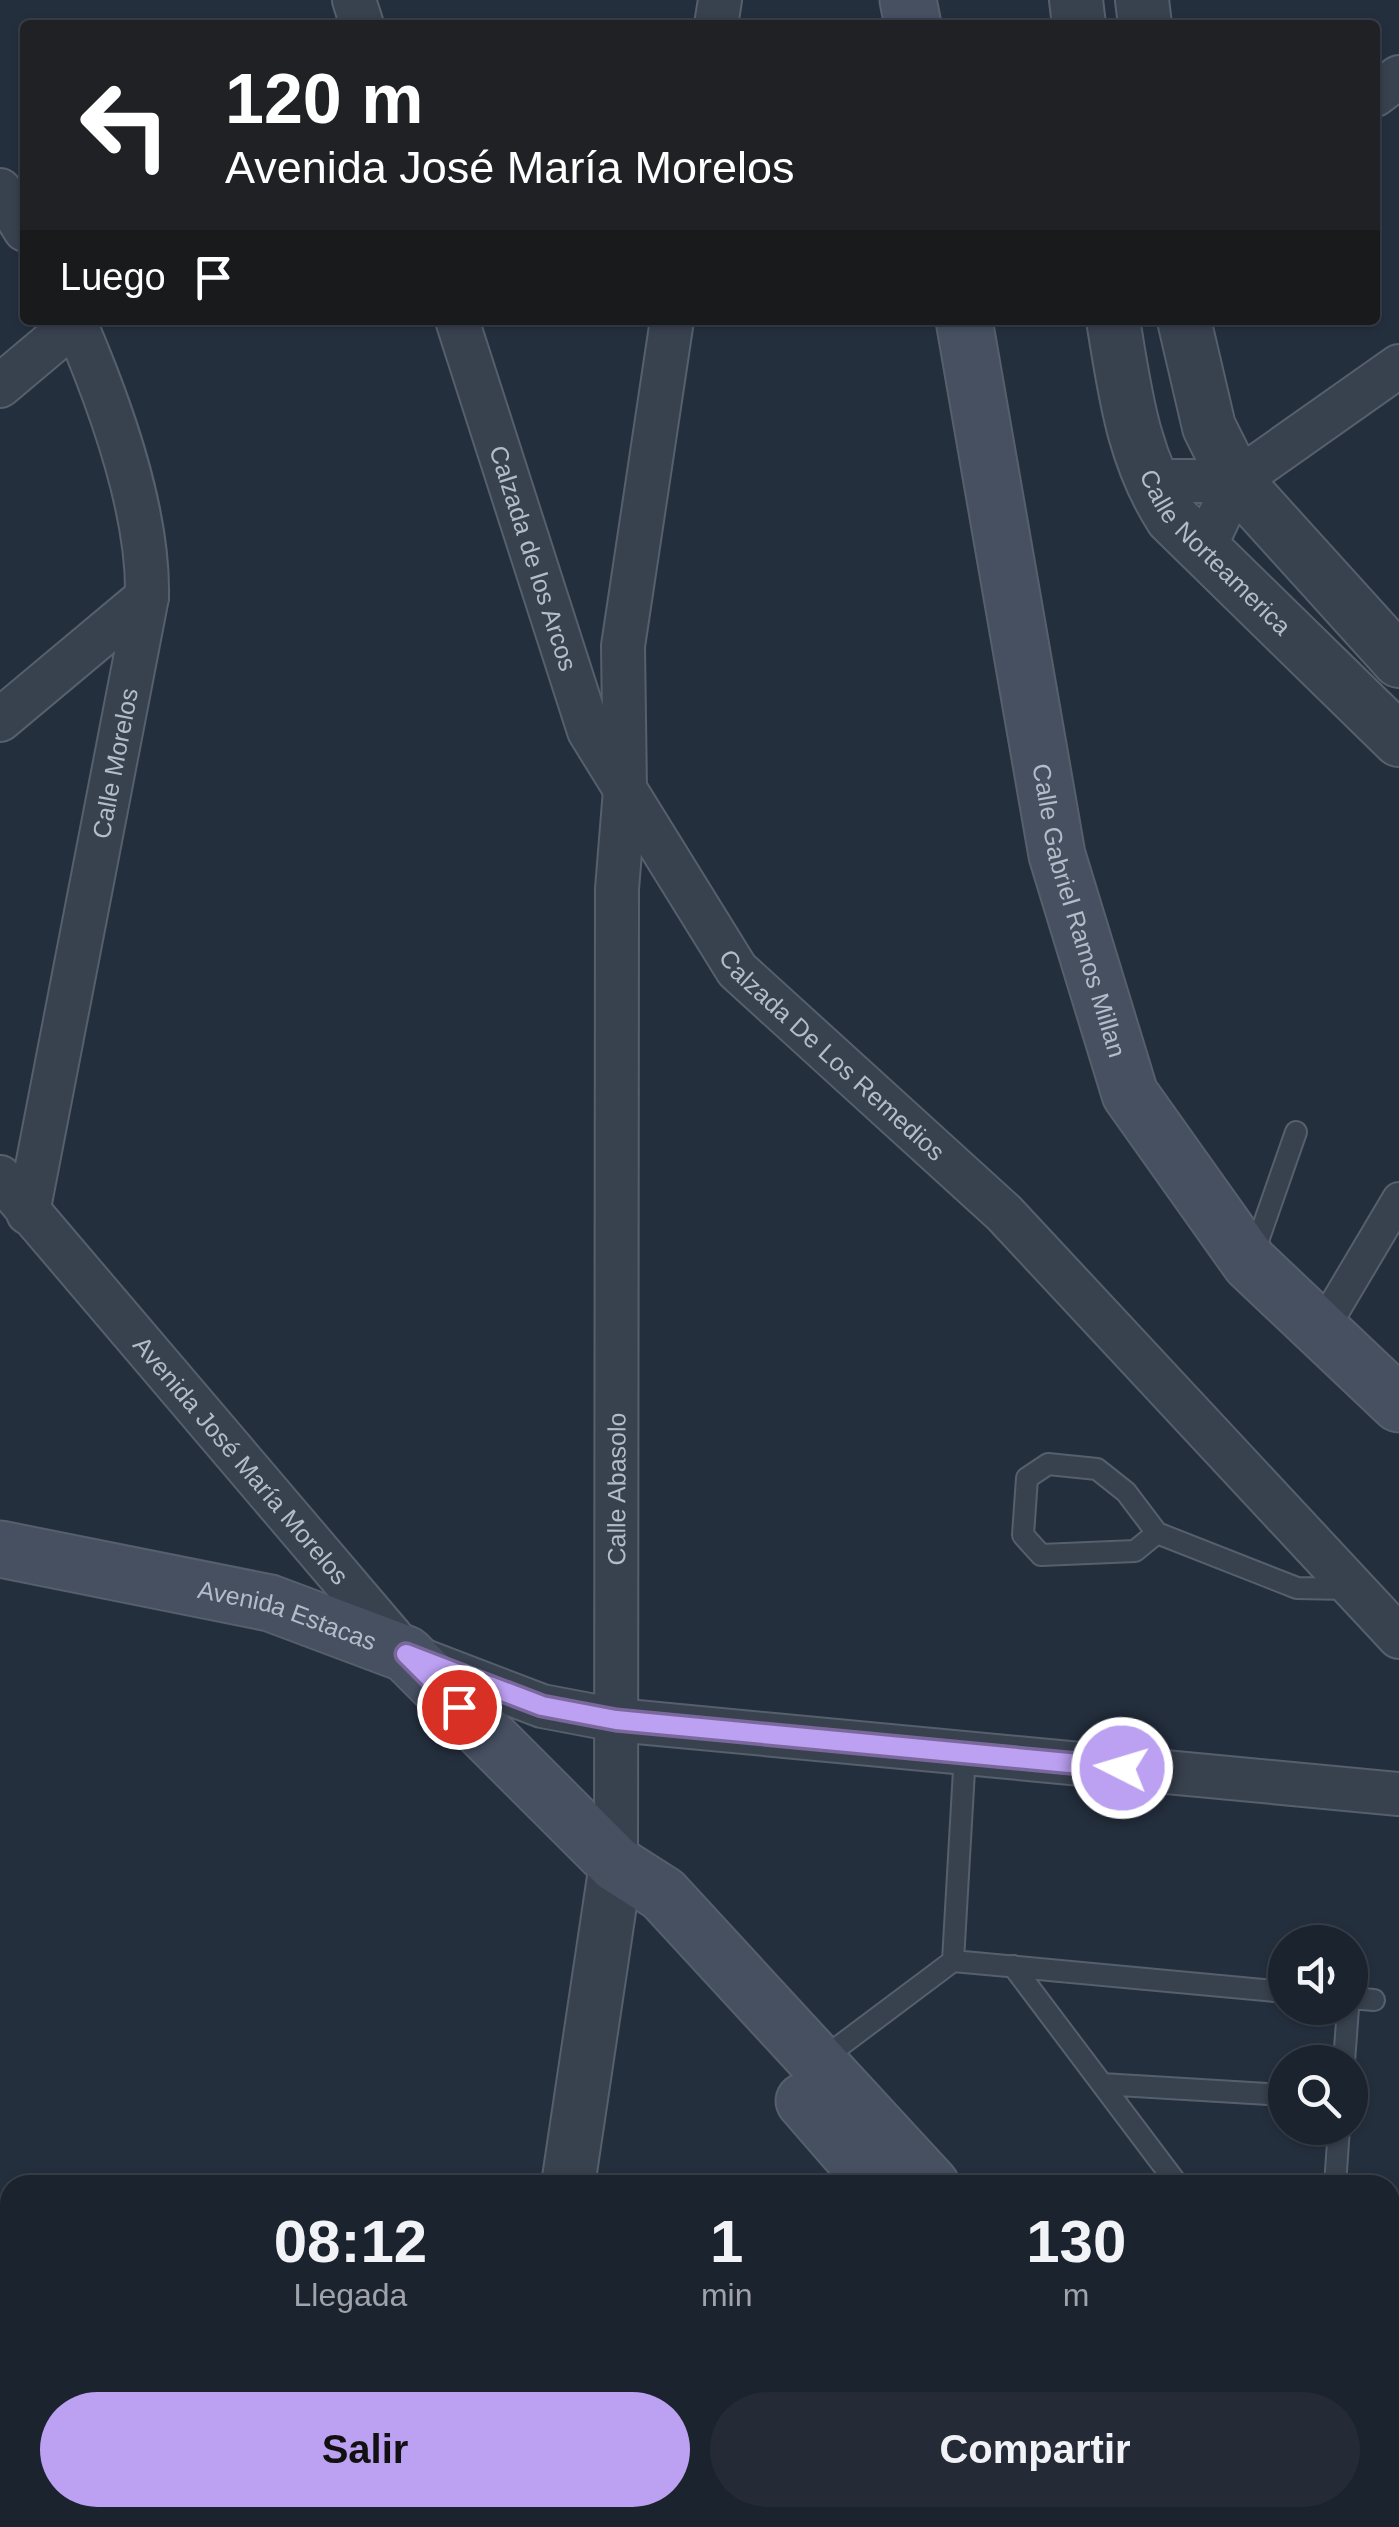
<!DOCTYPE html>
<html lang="es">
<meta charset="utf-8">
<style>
:root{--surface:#1b232e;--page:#242b36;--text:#f1f3f6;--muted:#a0a4aa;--line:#39404a;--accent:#bca0f2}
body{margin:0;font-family:Helvetica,sans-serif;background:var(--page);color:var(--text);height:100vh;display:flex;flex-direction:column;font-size:38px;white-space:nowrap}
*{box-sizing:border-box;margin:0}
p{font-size:32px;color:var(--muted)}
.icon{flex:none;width:55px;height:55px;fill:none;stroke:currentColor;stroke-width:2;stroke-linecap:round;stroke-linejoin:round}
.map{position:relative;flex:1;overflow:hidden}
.details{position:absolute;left:0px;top:2175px;width:1400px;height:352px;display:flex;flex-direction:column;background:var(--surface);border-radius:30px 30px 0 0;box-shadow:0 2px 8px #0004,0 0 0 2px var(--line)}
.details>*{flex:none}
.hud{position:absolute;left:20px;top:20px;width:1360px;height:305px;border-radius:10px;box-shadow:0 2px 8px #0004,0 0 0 2px var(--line);background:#202124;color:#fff;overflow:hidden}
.buttons{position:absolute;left:1268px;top:1925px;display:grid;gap:20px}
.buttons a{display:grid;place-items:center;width:100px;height:100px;border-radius:50%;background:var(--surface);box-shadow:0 2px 8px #0004,0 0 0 2px var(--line);font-size:50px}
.pin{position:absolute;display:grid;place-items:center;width:85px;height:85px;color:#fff;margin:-42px;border:5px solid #fff;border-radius:50%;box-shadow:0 2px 10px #0007}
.me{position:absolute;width:110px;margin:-55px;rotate:275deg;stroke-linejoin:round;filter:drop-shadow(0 0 8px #0008)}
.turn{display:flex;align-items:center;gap:35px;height:210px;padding:0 40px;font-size:45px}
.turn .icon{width:130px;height:130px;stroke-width:2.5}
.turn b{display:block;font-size:70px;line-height:85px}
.then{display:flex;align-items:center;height:95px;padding:0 40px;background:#0003;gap:20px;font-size:38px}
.eta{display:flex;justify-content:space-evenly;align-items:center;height:170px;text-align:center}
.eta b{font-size:60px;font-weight:700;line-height:70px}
.action{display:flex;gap:20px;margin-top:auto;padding:20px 40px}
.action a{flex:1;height:115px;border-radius:60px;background:var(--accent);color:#111;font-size:40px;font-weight:700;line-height:115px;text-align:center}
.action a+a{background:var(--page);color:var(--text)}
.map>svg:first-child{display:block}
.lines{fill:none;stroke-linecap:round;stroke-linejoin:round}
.service-casing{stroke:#565f6c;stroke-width:24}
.pedestrian-casing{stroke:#565f6c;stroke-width:36}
.minor-casing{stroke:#565f6c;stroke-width:46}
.tertiary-casing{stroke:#565f6c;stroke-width:56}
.secondary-casing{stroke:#565f6c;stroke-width:59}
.service{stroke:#38414e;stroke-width:20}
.pedestrian{stroke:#38414e;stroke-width:32}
.minor{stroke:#38414e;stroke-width:42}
.tertiary{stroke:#38414e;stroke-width:52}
.secondary{stroke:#465061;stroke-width:55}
.route-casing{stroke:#7a689d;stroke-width:25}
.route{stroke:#bca0f2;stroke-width:18}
.labels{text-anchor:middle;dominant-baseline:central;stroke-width:8;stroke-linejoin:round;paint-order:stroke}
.street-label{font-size:25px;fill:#b4bcc9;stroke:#1d2633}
</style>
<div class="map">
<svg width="1399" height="2527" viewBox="0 0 1399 2527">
<rect width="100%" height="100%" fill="#242f3e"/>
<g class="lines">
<defs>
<path id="service" d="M1252 1258 1296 1132
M1157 1533 1135 1551 1041 1555 1023 1535 1027 1478 1048 1464 1097 1469 1126 1492 1157 1533 1297 1588 1348 1589
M953 1961 1285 1992
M1013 1966 1178 2185
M1350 1998 1374 2000
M821 2060 953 1961 965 1753
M1344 2062 1348 2008
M1102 2084 1285 2095
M1335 2185 1339 2128
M1390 2271H1399"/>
<path id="pedestrian" d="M1320 1332 1399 1199"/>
<g id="minor">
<path d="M354 0 362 25"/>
<path d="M716 25 720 0"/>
<path d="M1375 95 1399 77"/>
<path d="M0 190 25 230"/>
<path id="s1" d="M457 320 589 731 737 970 1004 1213 1399 1637"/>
<path d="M0 386 76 322"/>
<path d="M1148 481H1236L1399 366"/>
<path d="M1203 550 1236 481"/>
<path d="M0 720 147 597"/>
<path id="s2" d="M0 1177 406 1654 542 1706 616 1720 1399 1794"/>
<path id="s3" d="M28 1213 147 597C149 509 109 401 74 320"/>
<path id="s4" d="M616 1864 617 889 625 790 623 646 672 320"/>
<path d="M0 2362 10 2365"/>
<path d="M1390 2527 1399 2421"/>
</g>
<g id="tertiary">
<path d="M1076 0 1079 25"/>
<path d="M1142 0 1145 25"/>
<path id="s5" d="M1113 320C1125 391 1132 456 1172 518L1399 740"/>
<path d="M1184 320 1209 427 1236 481 1399 661"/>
<path d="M568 2185 616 1864"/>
<path d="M516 2527 517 2518"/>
</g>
<g id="secondary">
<path d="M908 0 913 25"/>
<path id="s6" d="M964 320 1057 855 1130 1094 1250 1263 1399 1404"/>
<path id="s7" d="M0 1549 270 1603 406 1654 616 1864 663 1894 931 2185"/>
<path d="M804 2101 877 2185"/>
<path d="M1314 2518 1365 2527"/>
<path d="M1195 2527 1204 2518"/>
</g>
</defs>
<use href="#service" class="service-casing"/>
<use href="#pedestrian" class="pedestrian-casing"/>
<use href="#minor" class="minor-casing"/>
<use href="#tertiary" class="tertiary-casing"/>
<use href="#secondary" class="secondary-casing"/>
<use href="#service" class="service"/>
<use href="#pedestrian" class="pedestrian"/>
<use href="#minor" class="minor"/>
<use href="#tertiary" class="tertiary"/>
<use href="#secondary" class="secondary"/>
</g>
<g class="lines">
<defs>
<path id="route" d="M459 1707 406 1654 542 1706 616 1720 1122 1768"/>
</defs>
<use href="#route" class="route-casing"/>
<use href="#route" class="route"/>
</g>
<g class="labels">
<g class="street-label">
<text stroke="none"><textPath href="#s5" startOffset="262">Calle Norteamerica</textPath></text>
<text stroke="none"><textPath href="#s1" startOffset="250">Calzada de los Arcos</textPath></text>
<text stroke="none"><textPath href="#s3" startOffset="458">Calle Morelos</textPath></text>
<text stroke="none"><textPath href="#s6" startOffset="602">Calle Gabriel Ramos Millan</textPath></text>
<text stroke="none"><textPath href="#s1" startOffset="840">Calzada De Los Remedios</textPath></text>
<text stroke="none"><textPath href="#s2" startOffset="372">Avenida José María Morelos</textPath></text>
<text stroke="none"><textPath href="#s4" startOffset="375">Calle Abasolo</textPath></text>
<text stroke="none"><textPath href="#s7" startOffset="295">Avenida Estacas</textPath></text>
</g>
</g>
</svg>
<div class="buttons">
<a><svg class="icon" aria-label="sound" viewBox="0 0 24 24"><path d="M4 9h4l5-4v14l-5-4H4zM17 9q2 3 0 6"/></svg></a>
<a><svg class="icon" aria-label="search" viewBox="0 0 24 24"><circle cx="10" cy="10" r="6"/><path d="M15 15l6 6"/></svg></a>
</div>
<div class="pin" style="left:459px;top:1707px;background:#d93025"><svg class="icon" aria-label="arrive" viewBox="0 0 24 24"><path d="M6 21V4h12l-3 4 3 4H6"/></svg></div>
<svg class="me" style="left:1122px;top:1768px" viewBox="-20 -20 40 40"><circle r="17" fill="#bca0f2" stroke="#fff" stroke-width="3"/><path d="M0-11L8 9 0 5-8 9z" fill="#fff"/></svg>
<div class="hud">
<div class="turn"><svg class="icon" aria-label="left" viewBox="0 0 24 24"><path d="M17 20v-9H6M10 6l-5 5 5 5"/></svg><div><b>120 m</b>Avenida José María Morelos</div></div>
<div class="then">Luego<svg class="icon" aria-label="arrive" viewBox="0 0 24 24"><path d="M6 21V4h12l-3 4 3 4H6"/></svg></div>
</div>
<section class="details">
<div class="eta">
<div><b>08:12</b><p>Llegada</p></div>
<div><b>1</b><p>min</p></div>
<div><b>130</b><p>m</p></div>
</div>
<div class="action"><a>Salir</a><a>Compartir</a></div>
</section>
</div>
